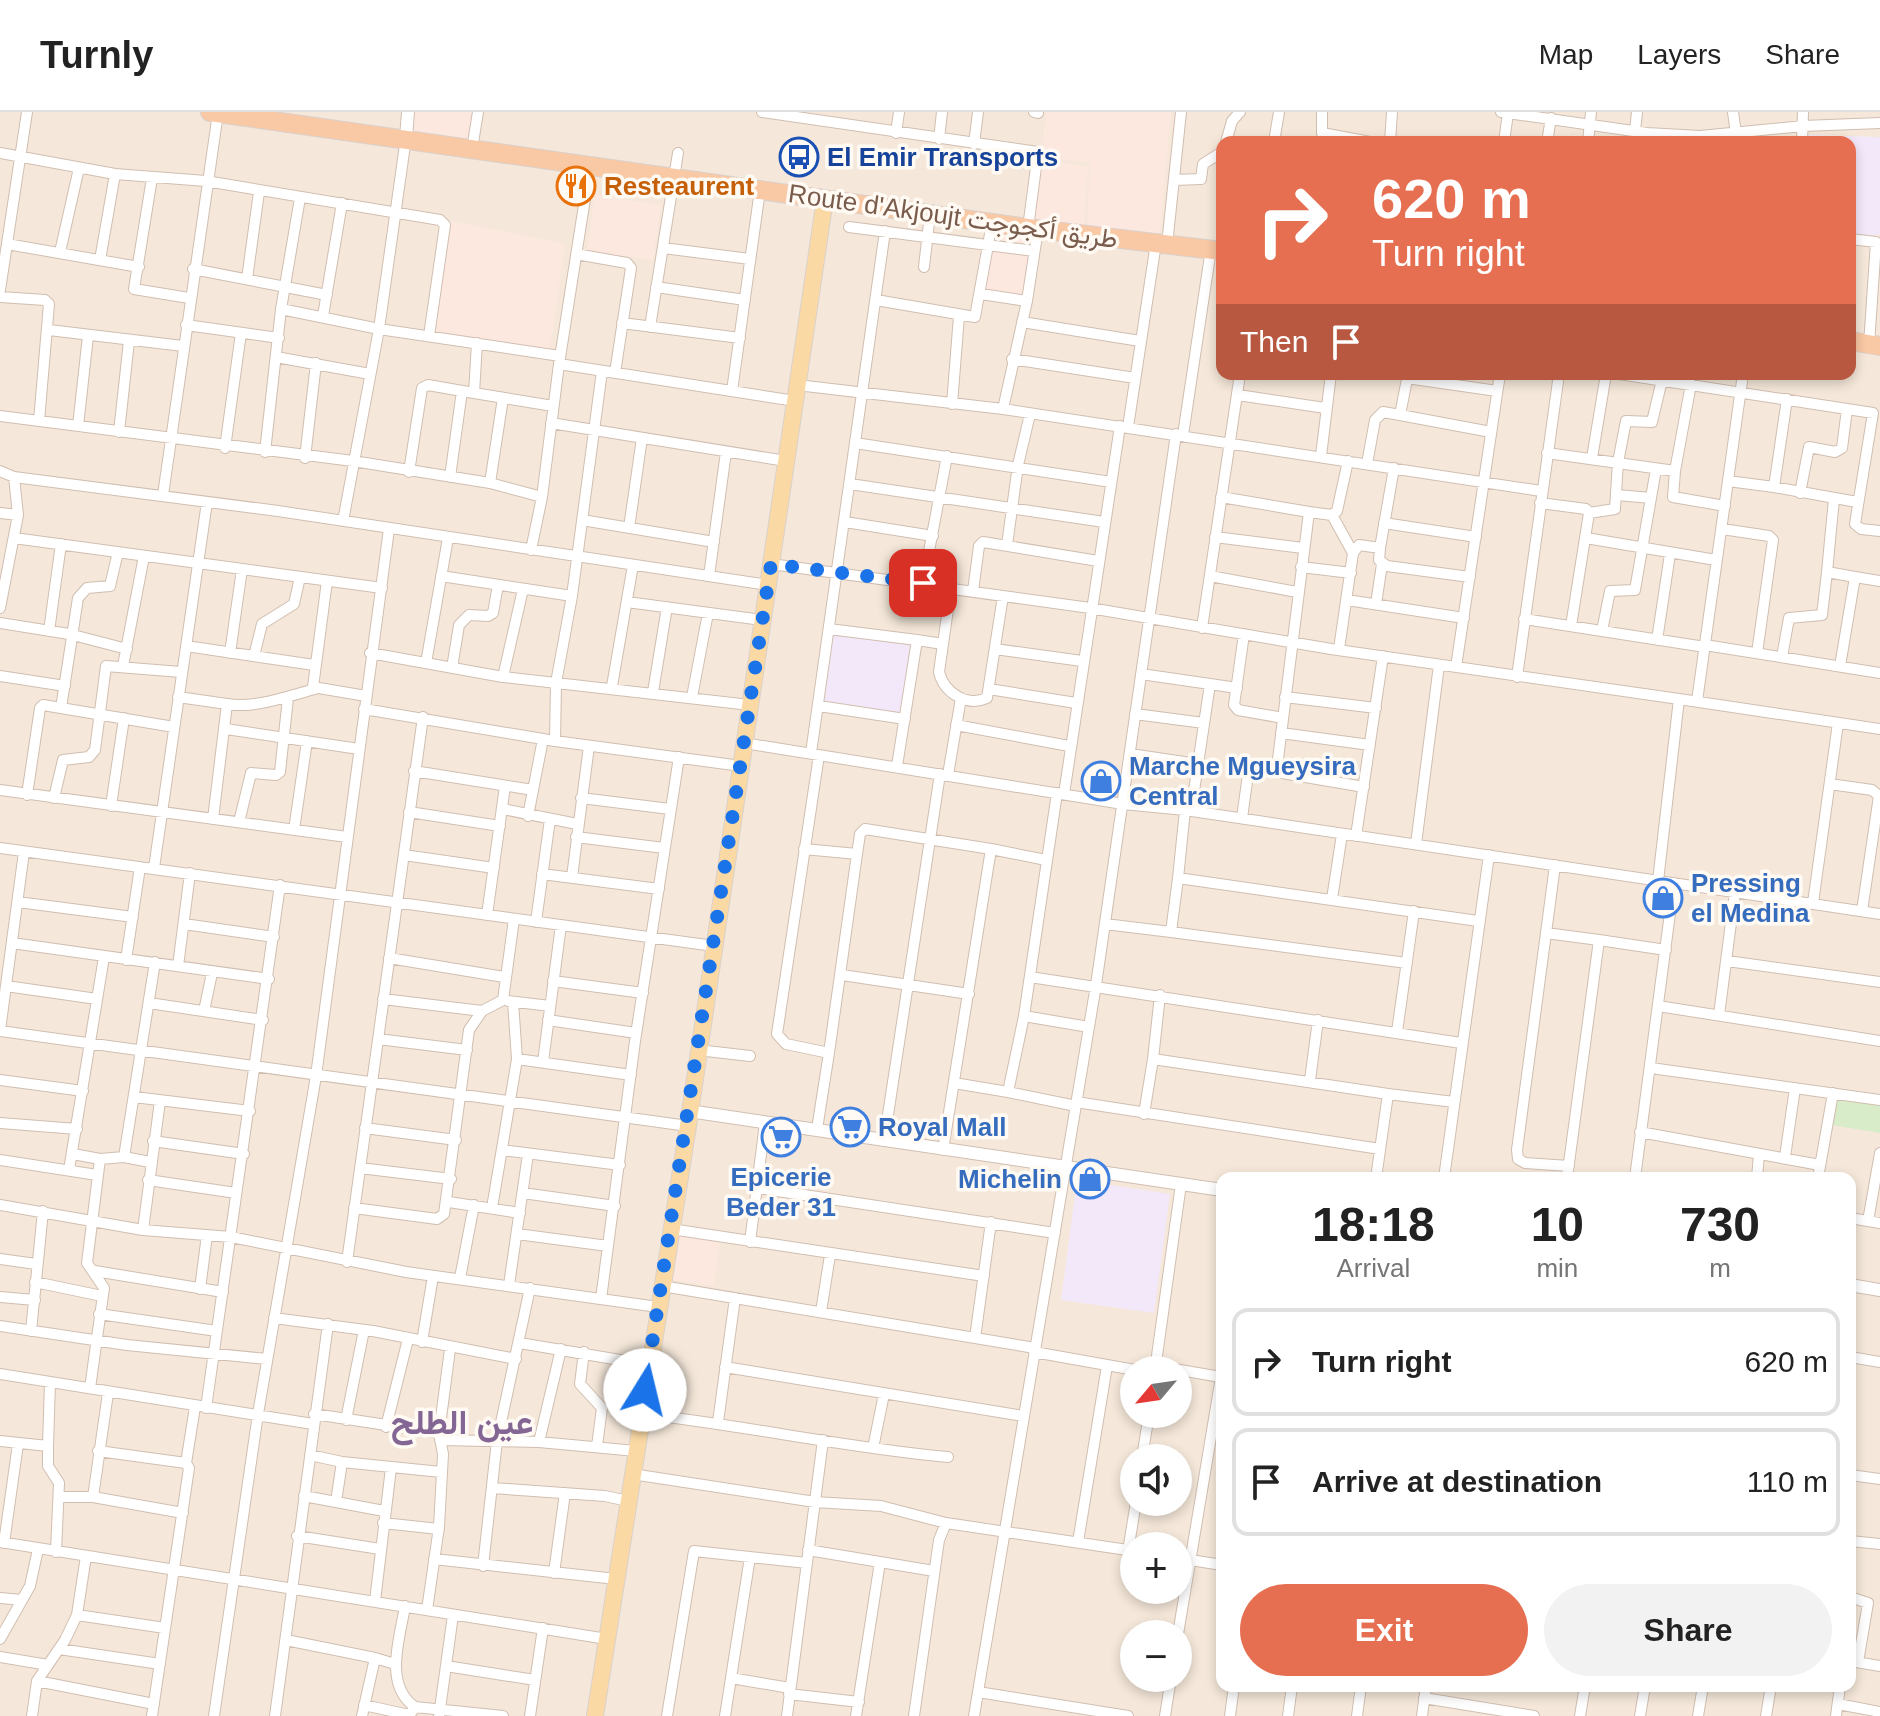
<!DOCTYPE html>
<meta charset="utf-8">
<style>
:root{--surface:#fff;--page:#f2f2f2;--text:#222;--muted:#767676;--line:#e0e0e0;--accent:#e76f51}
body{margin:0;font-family:Helvetica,Vazirmatn,sans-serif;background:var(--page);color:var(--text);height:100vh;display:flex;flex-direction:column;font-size:30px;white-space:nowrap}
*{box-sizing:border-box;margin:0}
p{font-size:26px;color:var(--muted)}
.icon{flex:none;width:44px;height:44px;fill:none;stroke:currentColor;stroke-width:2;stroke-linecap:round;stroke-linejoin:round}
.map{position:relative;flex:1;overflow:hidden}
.panel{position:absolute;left:1216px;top:1060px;width:640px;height:520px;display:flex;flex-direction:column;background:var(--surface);border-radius:16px;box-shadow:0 4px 12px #0003}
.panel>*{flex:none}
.banner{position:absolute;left:1216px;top:24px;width:640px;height:244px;border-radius:16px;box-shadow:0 4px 12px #0003;background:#e76f51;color:#fff;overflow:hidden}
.needle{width:52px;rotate:241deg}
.tools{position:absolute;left:1120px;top:1244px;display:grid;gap:16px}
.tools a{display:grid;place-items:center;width:72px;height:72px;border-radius:50%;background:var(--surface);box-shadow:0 4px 12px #0003;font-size:40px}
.pin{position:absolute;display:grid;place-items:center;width:68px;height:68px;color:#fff;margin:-34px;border-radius:16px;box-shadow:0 4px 12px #0006}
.me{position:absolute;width:88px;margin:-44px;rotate:9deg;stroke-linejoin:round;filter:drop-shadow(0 0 6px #0008)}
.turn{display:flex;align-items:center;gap:28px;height:168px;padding:0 24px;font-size:36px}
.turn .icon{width:104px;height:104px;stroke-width:2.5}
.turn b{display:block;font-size:56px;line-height:68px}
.then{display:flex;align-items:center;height:76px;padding:0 24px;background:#0003;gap:16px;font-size:30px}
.eta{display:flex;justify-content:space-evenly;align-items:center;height:136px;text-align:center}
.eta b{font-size:48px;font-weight:700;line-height:56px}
.button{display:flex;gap:16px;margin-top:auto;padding:16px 24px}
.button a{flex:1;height:92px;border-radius:48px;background:var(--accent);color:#fff;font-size:32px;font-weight:700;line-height:92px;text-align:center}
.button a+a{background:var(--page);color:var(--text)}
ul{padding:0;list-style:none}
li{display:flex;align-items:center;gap:24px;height:108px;margin:0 16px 12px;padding:0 8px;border:4px solid var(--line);border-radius:16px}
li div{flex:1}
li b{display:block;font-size:30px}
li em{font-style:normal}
header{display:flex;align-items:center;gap:48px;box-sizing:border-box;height:112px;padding:0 40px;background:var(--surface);border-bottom:2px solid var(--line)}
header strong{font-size:38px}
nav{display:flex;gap:44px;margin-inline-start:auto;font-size:28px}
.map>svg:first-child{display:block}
.residential{fill:#f5e8da;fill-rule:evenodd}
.commercial{fill:#fde8e0}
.education{fill:#f3e8fa}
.green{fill:#d8ecc9}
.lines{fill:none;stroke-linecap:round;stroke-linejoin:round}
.minor-casing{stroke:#d1beb0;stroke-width:12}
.tertiary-casing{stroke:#d1beb0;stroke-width:14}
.primary-casing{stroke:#dad1cd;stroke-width:18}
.trunk-casing{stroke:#dad1cd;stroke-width:20}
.minor{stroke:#fff;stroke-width:10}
.tertiary{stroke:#fff;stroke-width:12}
.primary{stroke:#fbd9a5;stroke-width:16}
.trunk{stroke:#f9c8a4;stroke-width:18}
.route{stroke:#1a73e8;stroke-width:14;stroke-dasharray:0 25.2}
.labels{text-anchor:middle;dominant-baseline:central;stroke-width:7;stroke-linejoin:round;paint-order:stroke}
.transit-label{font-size:26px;font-weight:bold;fill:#164399;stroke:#fffaf3;text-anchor:start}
.food-label{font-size:26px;font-weight:bold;fill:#c56008;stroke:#fffaf3;text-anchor:start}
.street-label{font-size:26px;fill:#7a5c4d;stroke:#fffaf3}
.shop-label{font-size:26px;font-weight:bold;fill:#366cbe;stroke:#fffaf3;text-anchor:start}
.district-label{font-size:34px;font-weight:bold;fill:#846695;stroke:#fffaf3}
</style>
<header>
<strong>Turnly</strong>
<nav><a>Map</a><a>Layers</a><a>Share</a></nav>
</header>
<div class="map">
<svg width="1880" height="1604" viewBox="0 0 1880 1604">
<rect width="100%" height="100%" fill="#fdf6ec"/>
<path class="residential" d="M0 0H1880V1604H0ZM1222 30H1850V262H1222ZM1222 1066H1850V1574H1222ZM1134 1258H1178V1302H1134ZM1134 1346H1178V1390H1134ZM1134 1434H1178V1478H1134ZM1134 1522H1178V1566H1134Z"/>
<path class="commercial" d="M413 0H477L471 31 410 23Z
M1046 0H1171L1159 128 1087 117 1090 51 1042 45Z
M1041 48 1088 55 1083 121 1033 114Z
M595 83 661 93 653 148 587 139Z
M449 109 565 132 550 237 436 219Z
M992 117 1033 123 1024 187 984 181Z
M674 1120 720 1127 714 1174 668 1167Z"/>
<path class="education" d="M1806 23 1880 25V123L1850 124V30H1806Z
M832 518 912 529 900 601 823 589Z
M1077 1068 1170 1082 1154 1201 1061 1188Z"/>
<path class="green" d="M1835 984 1880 991V1021L1831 1013Z"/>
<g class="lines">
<defs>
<path id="minor" d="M762 0 1038 40 1028 116
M1034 0 1038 1
M1322 0V21L1370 30
M1501 0 1647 21 1700 24V30
M1733 0 1736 22
M1635 19 1637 0
M896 21 899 0
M1700 24 1803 14 1880 11
M939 27 942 0
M1226 30 1232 9 1240 0
M1274 30 1279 0
M1390 30 1392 0
M1504 30 1508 1
M1547 30 1551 6
M1588 30 1591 0
M1802 30 1803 0
M974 32 978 0
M472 37 478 0
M0 41 115 62 206 69 440 108 445 113 429 224
M152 66 134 177 189 186
M1174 68 1201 67 1203 52 1222 40
M849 115 1034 139
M1850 127 1876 130 1869 232
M7 132 139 155
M1167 133 1181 0
M663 136 750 147
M60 140 79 56
M576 142 627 151 631 156 615 261
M100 148 115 62
M924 155 930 102
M193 157 327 183
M247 167 259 80
M656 175 745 188
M0 178 27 0
M981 182 1027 189
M0 185 45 188 49 192 39 309
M876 188 975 205 992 111
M281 197 379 217 560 244
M323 204 342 91
M1022 210 1140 229
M622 211 740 226
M186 213 279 226
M650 215 678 41
M49 218 183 234
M477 231 474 281 553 294
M276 245 370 262
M1012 247 1135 266
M559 252 795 289
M1619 262 1873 301 1855 412 1861 417 1880 419
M1407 266 1497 279
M797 273 1003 297 1541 379
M732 279 760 78
M1238 283 1325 296
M952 292 959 204
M1003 297 1027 189 1038 117
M1400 303 1491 320
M0 304 353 349 490 371 542 385
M551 311 786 349
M78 314 88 224
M1128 315 1156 131
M119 320 129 229
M1183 323 1211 137
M855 331 1111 370
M225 336 241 221
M265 340 281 197 300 86
M1547 341 1675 359 1691 272
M1321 344 1331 262
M305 346 316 251
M1592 346 1606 262
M1348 349 1337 399 1332 403 1309 400 1277 655 1282 661 1364 675
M1367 352 1375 308 1383 300 1400 303 1408 262
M0 359 14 365 278 399 768 473
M1675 359 1673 385 1725 394
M409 360 422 276 428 273 474 281
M450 365 462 279
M1728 369 1774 375 1787 287
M490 371 503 286
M850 372 1104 410
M1774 375 1857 390
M1800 381 1809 335 1835 340 1842 336 1847 297
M163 383 218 1
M1617 383 1651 386
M1221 385 1309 400
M1834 387 1827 460 1855 465 1840 554
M1540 391 1586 397 1589 401 1571 514
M0 401 18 403
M1589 401 1615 397 1618 350 1626 309 1652 310 1662 268
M1332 403 1353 441
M582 408 714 430
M343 409 379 217 406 26
M845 410 933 424
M1384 411 1476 425
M629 416 642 326
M1722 417 1769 424 1773 428 1757 541
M1215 425 1303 436
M14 426 382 476
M1586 426 1716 448
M1007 433 1018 353 1030 302
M1380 436 1379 448 1387 454 1470 465
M531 438 542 385 559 252 590 55
M771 452 1090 496 1331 537 1679 587
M1301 455 1351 461
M441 464 572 484
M709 464 726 340
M1210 464 1297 480
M1855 465 1880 469
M327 469 313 575 366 584
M923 471 947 344
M951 476 939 560C944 581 967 595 987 586L1003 484
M973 479 979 434 983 430 1098 449
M1347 488 1464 506
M627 490 762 508
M1376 492 1382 452
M0 496 18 403 14 365
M1524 507 1705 535
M0 511 69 522 127 537
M1202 516 1240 262
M829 517 917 528
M49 519 61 432
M1602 519 1610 479 1635 478 1656 357
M1244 522 1234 593 1238 598 1283 606
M1657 528 1670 442
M1705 533 1880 561
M186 534 314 553
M995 537 1082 549
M1339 537 1353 441 1359 433 1380 436 1394 356
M230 541 242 457
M370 541 503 565 750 593
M254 544 262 512 294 492 300 465
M1782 545 1789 506 1822 503 1827 460
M426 551 448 426
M123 554 144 444
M1456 555 1500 262
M452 556 459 513 469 503 488 504 493 501 498 473
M1141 562 1210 572 1191 699
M0 564 65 574
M503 565 523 477
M1517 565 1559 262
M1210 572 1237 576
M612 574 633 453
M989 577 1076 591
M653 580 667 495
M178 585 227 592 213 707
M692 585 708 501
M1285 585 1376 596
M1697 589 1743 262
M227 592C254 597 288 584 315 577
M819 594 905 607
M61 596 78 486 87 476 110 474 118 440
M364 597 555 629 741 654
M1135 602 1204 611
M956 613 1069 634
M226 617 359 637
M1281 621 1370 633
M555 629 556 571 572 484 602 259
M744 631 1123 692 1185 698 1880 802
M811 641 885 119
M1130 642 1198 652
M897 654 917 528 943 532
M414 659 533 678
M948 663 961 586
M1830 672 1872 678 1879 684 1862 799
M0 678 347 725
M1064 682 1120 314
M27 683 40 596 43 593 174 615
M54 686 63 648 89 645 95 638 106 554 181 560
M581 686 670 697
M111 694 124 606
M503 697 577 712
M1185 698 1178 766 1478 809
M409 700 500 714
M528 704 543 627
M1242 706 1249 655 1278 659
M239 710 251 661 276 663 280 660 288 586
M294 718 307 629
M1356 724 1383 544
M576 725 664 736
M1416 732 1439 553
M0 736 714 834
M804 737 857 742 829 941
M991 737 1046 748
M857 742 860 722 865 717 991 737 943 1038
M404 743 494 756
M154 756 207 390
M542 762 659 777
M572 765 589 634
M1658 769 1679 587 1880 617
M1332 787 1342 722
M18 790 133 805
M1813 791 1838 611
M487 803 505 674
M536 810 550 707
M184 812 274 825
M1105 812 1171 820 1178 766
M1171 820 1407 851
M1546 821 1555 753
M1599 828 1666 838
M12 831 269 867
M389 846 504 865
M126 848 140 755
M1727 849 1880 870
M178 854 190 761
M842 863 969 882
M1030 865 1461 931
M553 869 643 881
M6 874 97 887
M1160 883 1153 947 1388 982 1376 1066
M383 887 482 899
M508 889 550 894
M513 890 517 947
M149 891 263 908
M1658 894 1880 929
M204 899 212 861
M1719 903 1735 780
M1024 904 1089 915
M548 908 636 921
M0 918 24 740
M0 919 688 1014
M1397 920 1414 799
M378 927 467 938
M698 938 750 944
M543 950 561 813
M1651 956 1880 988
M0 968 83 979
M1310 968 1318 908
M954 971 1008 980 1024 904 1057 681
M1008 980 1076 994
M1388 982 1454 990
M134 985 250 999
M1076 990 1380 1037
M1144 1002 1153 947
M0 1011 77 1017
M365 1016 456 1028
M817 1017 829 941 786 932 777 922 819 643
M1640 1020 1820 1053
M153 1029 244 1042
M884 1029 940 662
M502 1038 620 1053
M73 1042 100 1047 87 1151 104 1176 90 1276
M124 1045 155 850
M1785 1045 1795 976
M100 1047 124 1045 150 1050
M0 1048 97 1063
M360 1056 451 1067
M69 1058 104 845
M1444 1066 1489 743
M1567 1066 1599 828 1546 821 1517 1038 1518 1047 1525 1051 1569 1054
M1635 1066 1674 771
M1757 1066 1759 1042
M1818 1066 1833 981
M148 1068 236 1081
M758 1076 1055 1121
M523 1081 615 1094
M449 1090 520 1101
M0 1093 143 1118 231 1125 406 1160 658 1195
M354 1096 437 1107 444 1102 469 918 482 899 503 888 514 807
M492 1096 517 947 631 963
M1850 1106 1880 1111
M1868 1109 1880 1041
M671 1117 984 1164
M143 1118 160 989
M517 1122 608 1134
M750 1130 765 1011
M0 1147 36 1152
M347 1150 423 605
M95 1159 223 1180
M460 1166 474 1093
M35 1170 102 1184
M509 1173 528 1042
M662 1174 1035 1236
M200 1177 207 1123
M0 1185 35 1188
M601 1187 635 929 679 645
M821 1200 830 1143
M99 1202 217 1219
M274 1206 373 1219 516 1247
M0 1214 127 1233 267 1247
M31 1219 43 1099
M975 1226 991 1110
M422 1230 433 1164
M520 1231 649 1253
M584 1240 580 1272 602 1296 597 1334
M1034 1240 1135 1258
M1850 1245 1880 1250
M1156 1254 1221 1265
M725 1255 1023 1304
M1155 1258 1181 1072
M0 1262 313 1312
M206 1296 280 773
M314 1302 439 1321
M642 1302C744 1313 846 1336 948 1345
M346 1308 364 1218
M718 1310 735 1186
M386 1315 408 1227
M440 1328 539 1330 636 1339
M0 1329 48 1334V1354L59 1371 56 1440
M539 1330 561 1237
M48 1334 50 1270
M873 1336 884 1282
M98 1339 186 1351 189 1356 152 1604
M310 1343 342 1350 441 1360
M1142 1346 1149 1302
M186 1351 195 1295
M632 1362 815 1390 881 1394 946 1411 1134 1439
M1850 1363 1880 1367
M492 1376 605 1384 628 1389
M304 1384 384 1399
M59 1385H93L183 1401
M93 1385 108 1281
M336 1390 342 1350
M383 1411 439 1417
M297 1424 380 1437
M1850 1429 1880 1432
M0 1430 607 1527
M1078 1430 1107 1254
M4 1431 18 1332
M808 1438 934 1459
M1128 1439 1136 1390
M1178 1446 1222 1453
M434 1447 616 1467
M483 1454 497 1329 530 1176
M554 1461 565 1381
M1850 1485 1868 1491 1858 1550
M0 1486 22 1488
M375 1489 391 1356
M405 1494C400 1526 383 1573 415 1595L409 1604
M427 1498 439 1415 443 1342 439 1321 450 1237
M77 1503 165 1516
M1178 1522 1222 1259
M0 1527 30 1474 38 1437
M286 1528 375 1546
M59 1537 160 1552
M0 1545 48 1553
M1850 1549 1880 1554
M446 1554 535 1568
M731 1566 790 1576
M37 1569 154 1592
M978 1580 1128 1604
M789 1582 859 1590
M1424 1586 1534 1604
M1838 1592 1880 1600
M364 1593 409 1603
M415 1595 503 1604
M32 1604 37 1569 65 1528 77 1503 86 1444
M214 1604 258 1302 316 964 389 417
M275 1604 328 1212
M362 1604 375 1546 395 1552
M439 1604 453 1503
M530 1604 543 1516
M667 1604 694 1439 807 1451
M725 1604 750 1445
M787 1604 823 1328
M856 1604 880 1450
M914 1604 939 1428 946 1411
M974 1604 1096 873 1176 322
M1165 1604 1171 1566
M1230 1604 1234 1574
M1288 1604 1292 1574
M1357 1604 1361 1574
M1422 1604 1426 1574
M1580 1604 1585 1574
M1640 1604 1645 1574
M1698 1604 1703 1574
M1766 1604 1771 1574
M1836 1604 1840 1574"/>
<path id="tertiary" d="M406 26 408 0
M689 999 1222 1078
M1850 1173 1880 1178"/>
<path id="primary" d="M595 1604 688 1014 825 87"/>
<path id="trunk" d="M210 0 1028 116 1222 139
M1850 229 1880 234"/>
</defs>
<use href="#minor" class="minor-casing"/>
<use href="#tertiary" class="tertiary-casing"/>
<use href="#primary" class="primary-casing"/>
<use href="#trunk" class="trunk-casing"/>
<use href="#minor" class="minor"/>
<use href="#tertiary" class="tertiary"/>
<use href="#primary" class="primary"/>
<use href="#trunk" class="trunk"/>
</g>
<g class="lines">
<path class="route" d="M645 1278 771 452 923 471"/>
</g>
<defs>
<symbol id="bus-ring" viewBox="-11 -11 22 22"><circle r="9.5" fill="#fffaf3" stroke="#1a4fb4" stroke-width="1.5"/><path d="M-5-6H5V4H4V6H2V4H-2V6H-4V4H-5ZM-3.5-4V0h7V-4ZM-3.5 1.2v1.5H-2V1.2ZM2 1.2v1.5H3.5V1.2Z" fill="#1a4fb4"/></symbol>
<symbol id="restaurant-ring" viewBox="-11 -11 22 22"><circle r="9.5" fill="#fffaf3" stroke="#e8710a" stroke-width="1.5"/><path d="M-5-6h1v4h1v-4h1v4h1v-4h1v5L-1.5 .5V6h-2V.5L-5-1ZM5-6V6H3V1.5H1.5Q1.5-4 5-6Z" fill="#e8710a"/></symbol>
<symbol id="shop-ring" viewBox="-11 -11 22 22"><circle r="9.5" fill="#fffaf3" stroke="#3f7fe0" stroke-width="1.5"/><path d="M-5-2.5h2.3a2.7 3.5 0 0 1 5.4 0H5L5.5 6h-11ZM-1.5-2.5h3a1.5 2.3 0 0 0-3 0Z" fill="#3f7fe0"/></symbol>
<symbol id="supermarket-ring" viewBox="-11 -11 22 22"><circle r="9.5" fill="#fffaf3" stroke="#3f7fe0" stroke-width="1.5"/><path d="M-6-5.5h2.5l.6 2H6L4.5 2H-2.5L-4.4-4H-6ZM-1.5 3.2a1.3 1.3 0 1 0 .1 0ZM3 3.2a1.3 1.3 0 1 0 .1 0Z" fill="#3f7fe0"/></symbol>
</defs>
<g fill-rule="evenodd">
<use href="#bus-ring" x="777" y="23" width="44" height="44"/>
<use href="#restaurant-ring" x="554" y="52" width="44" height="44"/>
<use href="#shop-ring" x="1079" y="647" width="44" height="44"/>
<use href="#shop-ring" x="1641" y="764" width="44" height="44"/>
<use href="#supermarket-ring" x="828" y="993" width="44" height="44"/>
<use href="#supermarket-ring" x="759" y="1003" width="44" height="44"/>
<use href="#shop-ring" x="1068" y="1045" width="44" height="44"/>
</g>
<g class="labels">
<g class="transit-label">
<text x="827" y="45">El Emir Transports</text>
</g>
<g class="food-label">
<text x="604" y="74">Resteaurent</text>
</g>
<g class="street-label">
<text transform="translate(953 104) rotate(8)">Route d'Akjoujt طريق أكجوجت</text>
</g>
<g class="shop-label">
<text x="1129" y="654">Marche Mgueysira<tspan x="1129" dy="30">Central</tspan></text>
<text x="1691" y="771">Pressing<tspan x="1691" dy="30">el Medina</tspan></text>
<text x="878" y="1015">Royal Mall</text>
<text x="781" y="1065" text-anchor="middle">Epicerie<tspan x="781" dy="30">Beder 31</tspan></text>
<text x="1062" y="1067" text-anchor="end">Michelin</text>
</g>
<g class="district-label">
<text x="462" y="1310">عين الطلح</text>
</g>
</g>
</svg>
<div class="tools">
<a><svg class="needle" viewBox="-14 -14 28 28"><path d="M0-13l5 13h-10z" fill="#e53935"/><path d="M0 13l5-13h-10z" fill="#767676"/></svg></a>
<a><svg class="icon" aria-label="sound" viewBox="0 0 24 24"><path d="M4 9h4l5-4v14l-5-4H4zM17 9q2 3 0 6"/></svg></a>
<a>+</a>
<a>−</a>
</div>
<div class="pin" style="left:923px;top:471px;background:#d93025"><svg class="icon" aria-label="arrive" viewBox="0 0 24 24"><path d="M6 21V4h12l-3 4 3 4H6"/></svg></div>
<svg class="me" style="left:645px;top:1278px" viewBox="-20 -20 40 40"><circle r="19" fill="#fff"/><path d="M0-13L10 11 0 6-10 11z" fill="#1a73e8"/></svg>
<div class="banner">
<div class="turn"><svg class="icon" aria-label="right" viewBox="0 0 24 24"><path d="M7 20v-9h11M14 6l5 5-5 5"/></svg><div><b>620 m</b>Turn right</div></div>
<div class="then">Then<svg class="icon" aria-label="arrive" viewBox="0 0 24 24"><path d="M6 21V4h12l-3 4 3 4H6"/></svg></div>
</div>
<section class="panel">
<div class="eta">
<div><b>18:18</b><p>Arrival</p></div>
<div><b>10</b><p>min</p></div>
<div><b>730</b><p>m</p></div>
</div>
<ul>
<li><svg class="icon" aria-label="right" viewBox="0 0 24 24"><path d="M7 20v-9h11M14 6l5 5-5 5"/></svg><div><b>Turn right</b></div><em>620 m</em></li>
<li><svg class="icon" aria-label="arrive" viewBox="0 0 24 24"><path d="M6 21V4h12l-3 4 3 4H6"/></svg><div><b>Arrive at destination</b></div><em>110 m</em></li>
</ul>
<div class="button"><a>Exit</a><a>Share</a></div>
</section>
</div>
